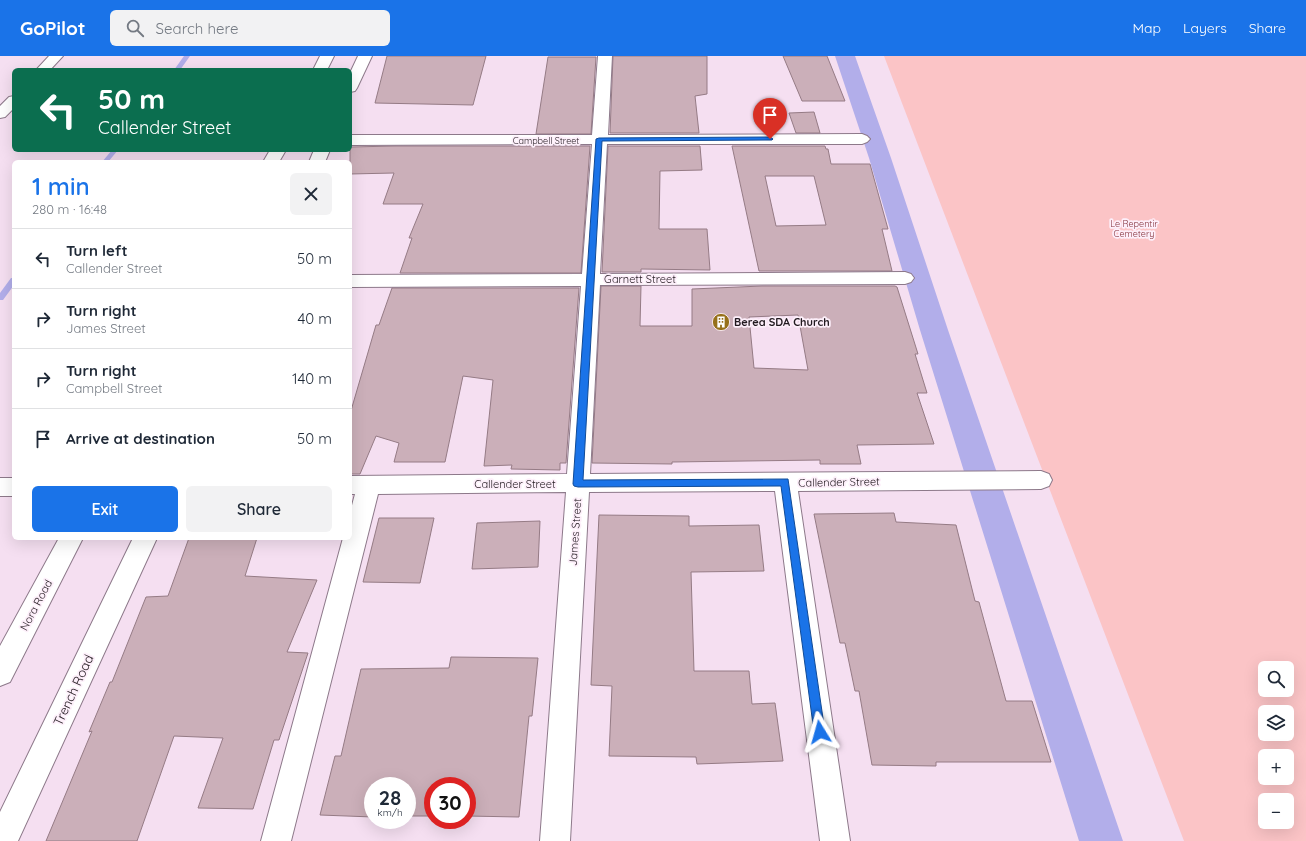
<!DOCTYPE html>
<meta charset="utf-8">
<style>
:root{--surface:#fff;--page:#f2f2f3;--text:#1f2937;--muted:#747a83;--line:#e0e1e3;--accent:#1a73e8}
body{margin:0;font-family:Quicksand,sans-serif;background:var(--page);color:var(--text);height:100vh;display:flex;flex-direction:column;font-size:15px;white-space:nowrap}
*{box-sizing:border-box;margin:0}
p{font-size:13px;color:var(--muted)}
.icon{flex:none;width:22px;height:22px;fill:none;stroke:currentColor;stroke-width:2;stroke-linecap:round;stroke-linejoin:round}
.map{position:relative;flex:1;overflow:hidden}
.details{position:absolute;left:12px;top:104px;width:340px;height:380px;display:flex;flex-direction:column;background:var(--surface);border-radius:6px;box-shadow:0 4px 16px #0002}
.details>*{flex:none}
.guide{position:absolute;left:12px;top:12px;width:340px;height:84px;border-radius:6px;box-shadow:0 4px 16px #0002;background:#0b6e4f;color:#fff;overflow:hidden}
.tools{position:absolute;left:1258px;top:605px;display:grid;gap:8px}
.tools a{display:grid;place-items:center;width:36px;height:36px;border-radius:6px;background:var(--surface);box-shadow:0 4px 16px #0002;font-size:20px}
.speed{position:absolute;left:364px;top:721px;display:flex;gap:8px;font-size:20px;font-weight:700;text-align:center}
.speed>*{display:grid;place-content:center;width:52px;height:52px;border-radius:50%;background:var(--surface);box-shadow:0 4px 16px #0002;line-height:1}
.speed small{font-size:10px;font-weight:400}
.speed .limit{border:6px solid #d22;background:#fff;color:#111}
.pin{position:absolute;display:grid;place-items:center;width:34px;height:34px;color:#fff;margin:-41px -17px;border-radius:50% 50% 50% 0;rotate:-45deg;box-shadow:0 0 4px #0007}
.pin .icon{rotate:45deg}
.me{position:absolute;width:44px;margin:-22px;rotate:352deg;stroke-linejoin:round;filter:drop-shadow(0 0 3px #0008)}
.turn{display:flex;align-items:center;gap:14px;height:84px;padding:0 20px;font-size:18px}
.turn .icon{width:52px;height:52px;stroke-width:2.5}
.turn b{display:block;font-size:28px;line-height:34px}
.round{display:grid;place-items:center;flex:none;width:42px;height:42px;border-radius:6px;background:var(--page)}
.head{display:flex;align-items:center;justify-content:space-between;height:68px;padding:0 20px}
h1{font-size:24px;font-weight:600;line-height:30px;color:var(--accent)}
.action{display:flex;gap:8px;margin-top:auto;padding:8px 20px}
.action a{flex:1;height:46px;border-radius:6px;background:var(--accent);color:#fff;font-size:16px;font-weight:600;line-height:46px;text-align:center}
.action a+a{background:var(--page);color:var(--text)}
ul{padding:0;list-style:none}
li{display:flex;align-items:center;gap:12px;height:60px;padding:0 20px;border-top:1px solid var(--line)}
li div{flex:1}
li b{display:block;font-size:15px}
li em{font-style:normal}
header{display:flex;align-items:center;gap:24px;box-sizing:border-box;height:56px;padding:0 20px;background:var(--accent);color:#fff}
header strong{font-size:19px}
nav{display:flex;gap:22px;margin-inline-start:auto;font-size:14px}
.search{width:280px;height:36px;background:var(--page);display:flex;align-items:center;gap:10px;box-sizing:border-box;padding:0 14px;border-radius:6px;color:var(--muted);font-size:15px}
.map>svg:first-child{display:block}
.green{fill:#fbc4c6;fill-rule:evenodd}
.lines{fill:none;stroke-linecap:round;stroke-linejoin:round}
.stream{fill:#b2aeea;fill-rule:evenodd}
.canal{fill:#b2aeea;fill-rule:evenodd}
.building{fill:#cbafb9;stroke:#957b85;fill-rule:evenodd}
.minor-casing{stroke:#8d798a;stroke-width:2}
.tertiary-casing{stroke:#8d798a;stroke-width:2}
.minor{fill:#fff;fill-rule:evenodd}
.tertiary{fill:#fff;fill-rule:evenodd}
.route{fill:#1a73e8;stroke:#114b97}
.labels{text-anchor:middle;dominant-baseline:central;stroke-width:3.5;stroke-linejoin:round;paint-order:stroke}
.far-street-label{font-size:9px;fill:#21191f;stroke:#fdeffa}
.far-park-label{font-size:9px;fill:#85313b;stroke:#fdeffa}
.street-label{font-size:11px;fill:#21191f;stroke:#fdeffa}
.poi-label{font-size:11px;font-weight:bold;fill:#21191f;stroke:#fdeffa;text-anchor:start}
.near-street-label{font-size:13px;fill:#21191f;stroke:#fdeffa}
</style>
<header>
<strong>GoPilot</strong>
<div class="search"><svg class="icon" aria-label="search" viewBox="0 0 24 24"><circle cx="10" cy="10" r="6"/><path d="M15 15l6 6"/></svg>Search here</div>
<nav><a>Map</a><a>Layers</a><a>Share</a></nav>
</header>
<div class="map">
<svg width="1306" height="785" viewBox="0 0 1306 785">
<rect width="100%" height="100%" fill="#f5dff1"/>
<path class="green" d="M884 0H1306V785H1184ZM1265 612H1287V634H1265ZM1265 656H1287V678H1265ZM1265 700H1287V722H1265ZM1265 744H1287V766H1265Z"/>
<g class="lines">
<path class="stream" d="M184 0H190L180 14H174Z
M112 94H118L108 106H102Z
M11 222H14V229L3 244H0V237Z"/>
<path class="canal" d="M835 0H855L891 102 948 274 1123 785H1079L920 274 869 102Z"/>
</g>
<path class="building" d="M387 0H486L473 49 375 47Z
M613 0H707V38L695 40 699 77H610Z
M783 0H827L845 45H802Z
M548 1H596L591 78H536Z
M814 56 820 77H796L789 57Z
M396 90H590L581 217H400L412 182H409L423 148H383L394 117 350 118V91Z
M608 90H700L702 114 660 115 659 173H707L710 214 641 213V216H602Z
M732 90H825L826 93H828L831 108H870L888 173H882L892 215H759ZM765 120H814L826 169 776 170Z
M601 230H641L640 270H692V233L762 230H895L897 231 918 298H915L927 337H917L934 388 857 389 861 408H820V404L672 406V408L592 407ZM798 259 808 314 754 312 749 261Z
M392 232H579L566 407H560V414L511 413 512 409 484 410 493 324 463 320 445 406H394L399 387 376 380 360 418H350V358L376 269H379Z
M894 457 896 466 956 469 975 545 979 546 1006 645H1032L1051 706H936V710L872 709 859 635H855L845 587H840L814 458Z
M599 459 689 460V470L759 469 764 515 691 516 694 615H749L752 648 775 647 783 705 697 708 696 701 609 700 612 630 591 629Z
M379 462H434L420 527 363 526Z
M540 465 538 511 472 513 477 467Z
M189 482H257L245 520 317 524 287 596 308 597 279 684H274L253 753 198 752 223 682 174 680 137 785H46L92 675 89 676 110 626H112L146 541 168 540Z
M451 601 538 602 532 660H529L519 761 467 760V730H433V760H407V730H373V761L320 759 335 700H341L361 613 449 612Z"/>
<g class="lines">
<defs>
<path id="minor" d="M49 0H63L50 14H36Z
M320 0H334L327 14H313Z
M598 0H612L608 79 862 78 867 80 870 83 867 86 862 88H607L600 218 905 216 911 218 914 222 911 226 905 228 600 229 590 418 1041 415 1049 418 1052 424 1049 430 1041 433 798 435 850 785H820L775 435 589 436 570 785H540L566 436 378 438 291 785H261L343 482H350V457L355 438H350V420L567 418 581 230 350 231V219L582 218 592 88 350 89V79H592Z
M14 40V52L5 61 0 62V50L9 41Z
M270 94H286L279 106H263Z
M0 422H14V440H0Z
M59 482H83L10 626 0 630V590Z"/>
<path id="tertiary" d="M358 0H372L357 32 355 35 350 36V17Z
M314 94H330L325 106H309Z
M133 482H157L18 785H0V756Z"/>
</defs>
<use href="#minor" class="minor-casing"/>
<use href="#tertiary" class="tertiary-casing"/>
<use href="#minor" class="minor"/>
<use href="#tertiary" class="tertiary"/>
</g>
<path class="route" d="M770 81 773 83 772 84 602 85 583 424 788 423 825 676 824 680 820 682 815 680 814 676 781 430 578 431 574 430 573 428 596 83 599 82Z"/>
<defs>
<symbol id="building-disc" viewBox="-11 -11 22 22"><circle r="9.5" fill="#96701a" stroke="#fdeffa"/><path d="M-4-6H4V6H1V3H-1V6H-4ZM-2.5-4.3h1.7v1.8h-1.7ZM.8-4.3h1.7v1.8H.8ZM-2.5-1h1.7V.8h-1.7ZM.8-1h1.7V.8H.8Z" fill="#fff"/></symbol>
</defs>
<g fill-rule="evenodd">
<use href="#building-disc" x="711" y="256" width="20" height="20"/>
</g>
<g class="labels">
<g class="far-street-label">
<text x="546" y="84">Campbell Street</text>
</g>
<g class="far-park-label">
<text x="1134" y="167">Le Repentir<tspan x="1134" dy="10">Cemetery</tspan></text>
</g>
<g class="street-label">
<text x="640" y="223">Garnett Street</text>
<text transform="translate(839 426) rotate(-1)">Callender Street</text>
<text x="515" y="428">Callender Street</text>
<text transform="translate(575 476) rotate(-86)">James Street</text>
<text transform="translate(36 549) rotate(-62)">Nora Road</text>
</g>
<g class="poi-label">
<text x="734" y="266">Berea SDA Church</text>
</g>
<g class="near-street-label">
<text transform="translate(73 634) rotate(-65)">Trench Road</text>
</g>
</g>
</svg>
<div class="tools">
<a><svg class="icon" aria-label="search" viewBox="0 0 24 24"><circle cx="10" cy="10" r="6"/><path d="M15 15l6 6"/></svg></a>
<a><svg class="icon" aria-label="layers" viewBox="0 0 24 24"><path d="M12 4l9 5-9 5-9-5zM3 14l9 5 9-5"/></svg></a>
<a>+</a>
<a>−</a>
</div>
<div class="speed"><div>28<small>km/h</small></div><div class="limit">30</div></div>
<div class="pin" style="left:770px;top:83px;background:#d93025"><svg class="icon" aria-label="arrive" viewBox="0 0 24 24"><path d="M6 21V4h12l-3 4 3 4H6"/></svg></div>
<svg class="me" style="left:820px;top:676px" viewBox="-20 -20 40 40"><path d="M0-17L14 15 0 8-14 15z" fill="#1a73e8" stroke="#fff" stroke-width="4"/></svg>
<div class="guide">
<div class="turn"><svg class="icon" aria-label="left" viewBox="0 0 24 24"><path d="M17 20v-9H6M10 6l-5 5 5 5"/></svg><div><b>50 m</b>Callender Street</div></div>
</div>
<section class="details">
<div class="head"><div><h1>1 min</h1><p>280 m · 16:48</p></div><a class="round"><svg class="icon" aria-label="close" viewBox="0 0 24 24"><path d="M6 6l12 12M18 6L6 18"/></svg></a></div>
<ul>
<li><svg class="icon" aria-label="left" viewBox="0 0 24 24"><path d="M17 20v-9H6M10 6l-5 5 5 5"/></svg><div><b>Turn left</b><p>Callender Street</p></div><em>50 m</em></li>
<li><svg class="icon" aria-label="right" viewBox="0 0 24 24"><path d="M7 20v-9h11M14 6l5 5-5 5"/></svg><div><b>Turn right</b><p>James Street</p></div><em>40 m</em></li>
<li><svg class="icon" aria-label="right" viewBox="0 0 24 24"><path d="M7 20v-9h11M14 6l5 5-5 5"/></svg><div><b>Turn right</b><p>Campbell Street</p></div><em>140 m</em></li>
<li><svg class="icon" aria-label="arrive" viewBox="0 0 24 24"><path d="M6 21V4h12l-3 4 3 4H6"/></svg><div><b>Arrive at destination</b></div><em>50 m</em></li>
</ul>
<div class="action"><a>Exit</a><a>Share</a></div>
</section>
</div>
